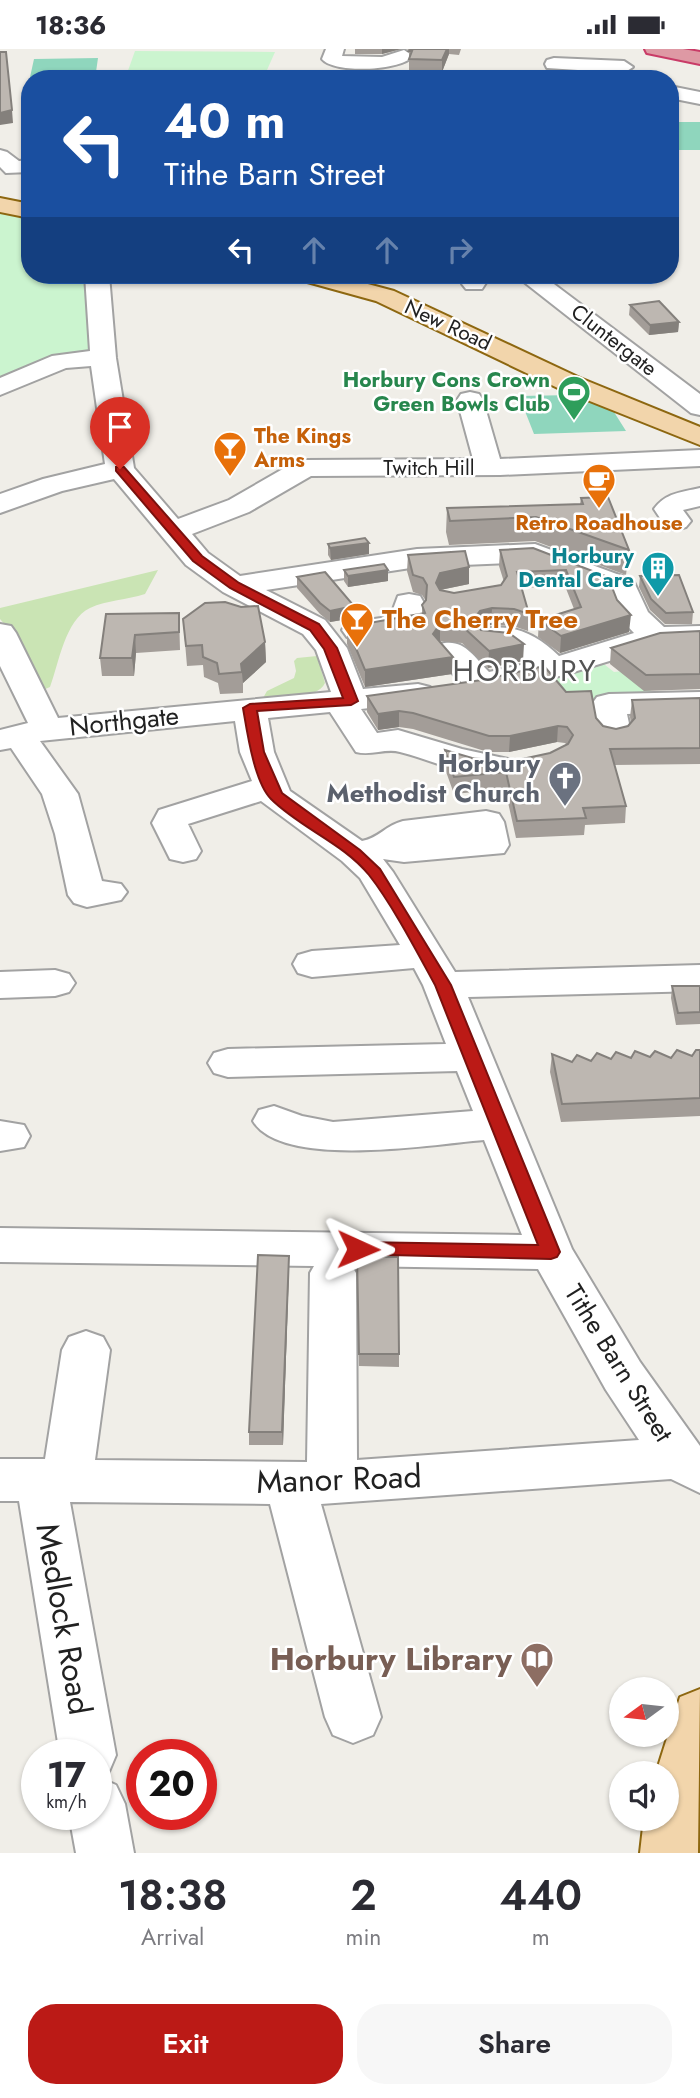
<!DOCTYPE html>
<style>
:root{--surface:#fff;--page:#f7f7f7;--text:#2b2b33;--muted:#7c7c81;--accent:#bb1a16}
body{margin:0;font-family:Jost,sans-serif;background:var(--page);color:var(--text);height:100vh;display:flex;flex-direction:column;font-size:26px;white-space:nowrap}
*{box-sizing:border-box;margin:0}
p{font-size:23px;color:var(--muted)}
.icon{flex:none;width:38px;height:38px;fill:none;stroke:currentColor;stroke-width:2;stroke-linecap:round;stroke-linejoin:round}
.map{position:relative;height:1804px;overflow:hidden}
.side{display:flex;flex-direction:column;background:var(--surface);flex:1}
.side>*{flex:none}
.guide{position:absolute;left:21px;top:21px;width:658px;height:214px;border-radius:28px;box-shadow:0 2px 5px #0004;background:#1a4fa0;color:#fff;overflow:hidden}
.needle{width:46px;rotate:255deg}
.controls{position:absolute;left:609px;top:1628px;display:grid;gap:14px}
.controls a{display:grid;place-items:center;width:70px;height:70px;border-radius:50%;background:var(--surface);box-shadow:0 2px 5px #0004;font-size:35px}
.speed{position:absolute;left:21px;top:1690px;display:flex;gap:14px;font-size:35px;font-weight:700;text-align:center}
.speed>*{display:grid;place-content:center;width:91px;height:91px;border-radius:50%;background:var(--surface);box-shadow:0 2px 5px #0004;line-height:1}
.speed small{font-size:18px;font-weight:400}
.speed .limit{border:10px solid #d22;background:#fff;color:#111}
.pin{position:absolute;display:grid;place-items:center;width:60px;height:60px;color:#fff;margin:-72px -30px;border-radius:50% 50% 50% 0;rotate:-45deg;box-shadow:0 0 7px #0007}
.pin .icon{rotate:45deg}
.me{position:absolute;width:77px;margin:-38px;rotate:91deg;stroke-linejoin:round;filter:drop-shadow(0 0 5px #0008)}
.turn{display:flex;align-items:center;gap:24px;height:147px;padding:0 28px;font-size:32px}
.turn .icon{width:91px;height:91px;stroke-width:2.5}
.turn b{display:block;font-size:49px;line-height:60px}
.lanes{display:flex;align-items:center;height:66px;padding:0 28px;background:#0003;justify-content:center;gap:35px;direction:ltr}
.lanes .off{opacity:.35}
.eta{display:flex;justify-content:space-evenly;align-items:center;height:119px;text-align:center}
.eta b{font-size:42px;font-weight:600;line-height:49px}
.button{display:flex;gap:14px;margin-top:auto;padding:14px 28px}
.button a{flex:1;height:80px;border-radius:28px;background:var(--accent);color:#fff;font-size:28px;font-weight:600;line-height:80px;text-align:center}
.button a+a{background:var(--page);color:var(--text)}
.status{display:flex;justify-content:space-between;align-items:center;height:49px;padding:0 35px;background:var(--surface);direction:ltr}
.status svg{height:19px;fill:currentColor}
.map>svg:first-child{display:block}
.grass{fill:#cae4b4}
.park{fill:#cbf4cf}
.pitch{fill:#8fd6bd}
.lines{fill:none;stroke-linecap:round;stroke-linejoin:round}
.minor-casing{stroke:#a2a2a2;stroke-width:4}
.major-casing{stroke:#8d6710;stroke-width:4}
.highway-casing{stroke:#c93b67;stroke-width:4}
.minor{fill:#fff;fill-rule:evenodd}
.major{fill:#f2d5ab;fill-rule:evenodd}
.highway{fill:#de99a4;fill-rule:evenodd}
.wall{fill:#a39d98}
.shaded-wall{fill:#84807c}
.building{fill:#bdb7b1;stroke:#84807c;stroke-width:2}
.route{fill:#bb1a16;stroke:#7a110e;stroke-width:2}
.labels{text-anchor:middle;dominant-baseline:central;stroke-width:5;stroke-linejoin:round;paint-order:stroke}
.far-street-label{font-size:21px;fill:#212121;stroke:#fff}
.far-leisure-label{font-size:21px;font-weight:bold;fill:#27864d;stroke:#fff;text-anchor:end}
.far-food-label{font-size:21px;font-weight:bold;fill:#c56008;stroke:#fff;text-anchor:start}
.far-culture-label{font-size:21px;font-weight:bold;fill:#0d838f;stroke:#fff;text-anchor:end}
.food-label{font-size:26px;font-weight:bold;fill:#c56008;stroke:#fff;text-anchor:start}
.street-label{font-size:26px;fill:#212121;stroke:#fff}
.worship-label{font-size:26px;font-weight:bold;fill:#5b616d;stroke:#fff;text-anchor:end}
.quarter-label{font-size:30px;letter-spacing:2px;fill:#545454;stroke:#fff}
.near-street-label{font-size:32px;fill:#212121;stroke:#fff}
.near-education-label{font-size:32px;font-weight:bold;fill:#785e54;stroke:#fff;text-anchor:end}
</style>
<div class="status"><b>18:36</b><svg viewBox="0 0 49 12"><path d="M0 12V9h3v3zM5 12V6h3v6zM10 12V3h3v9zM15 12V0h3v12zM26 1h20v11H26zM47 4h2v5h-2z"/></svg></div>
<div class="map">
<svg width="700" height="1804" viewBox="0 0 700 1804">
<rect width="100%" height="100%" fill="#f0eee8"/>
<path class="grass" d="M158 521 145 545C127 551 107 551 90 559 65 571 59 614 50 638L43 641 12 584 0 570V559Z
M317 607 325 634C317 651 281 648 263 649L267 642 294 629 296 622 294 612 297 609Z"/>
<path class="park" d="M135 2 275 3 263 30H125Z
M0 164 30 171V226H88L98 304 0 331Z
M600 612 614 623 643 620 653 648 563 653 554 628Z"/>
<path class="pitch" d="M98 9 95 30H30V51H25L34 10Z
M670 73H700V101H670Z
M574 346 614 363 626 382 534 385 519 347Z"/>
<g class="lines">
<defs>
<path id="minor" d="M326 0H344L342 7 382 8 404 1 413 7C401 22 334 25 322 10Z
M554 9 624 12 633 18 624 24 547 19 545 15 547 11Z
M670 37 700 43V55L670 49Z
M0 101 7 103 19 112 30 111V123L6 124 0 118Z
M85 226H109L116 309 134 419 178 470 229 451 295 413 305 411 473 410 457 351 461 345 470 343 479 345 483 351 500 410 700 401V417L500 426 311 427 249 463 192 485 208 504 240 527 417 500 535 495 633 531 648 563 664 578 700 577V595L658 597 564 626 481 644C462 639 446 618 435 602L440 595C464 589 473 607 489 623L530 614 509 598 480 595 475 588 480 581C512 573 536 585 559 607L634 584 618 567 609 543 532 513 417 518 266 541 325 571 347 599 363 640 418 635 430 638 434 645 430 652 361 660 377 684 398 681 462 700 508 710 513 717 508 724C473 733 434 711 400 703 386 699 371 707 356 703L330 663 268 669 274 703 290 742 362 792C379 789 386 776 403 772L486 762 499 765 504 773 509 796 504 804 404 813 383 810 393 823 455 923 700 916V942L468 948 572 1200 640 1313 700 1397V1444L671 1430 321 1455 381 1668 373 1686 353 1694 333 1686 325 1668 270 1455 70 1453 116 1706 108 1725 98 1728 116 1736 125 1755 134 1804H76L69 1766H96V1706H60L19 1452H0V1410H45L62 1301 69 1288 86 1282 103 1288 110 1301 95 1411 307 1413 310 1224 314 1217 0 1213V1179L522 1186 484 1091C434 1095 282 1121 253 1072L259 1061 274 1057 302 1067 333 1073 473 1062 457 1022 228 1028 214 1024 208 1014 214 1004 228 1000 446 995 423 936 414 919 312 928 298 924 293 915 298 906 312 902 400 896 360 829 342 812 261 752 188 775 201 802 196 810 183 813 170 810 152 774 159 761 252 732 240 703 235 672 40 692 78 745 102 832 121 835 127 843 121 851 87 858 74 854 68 846 55 785 42 745 11 699 0 701V681L28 674 0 617V575L11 577 16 584 58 669 331 643 316 601 303 585 223 543 186 516 114 430 62 442 0 464V445L43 430 105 415 91 317 66 319 0 346V329L52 307 90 302ZM352 1217 538 1220 606 1341 639 1391 357 1411 356 1224Z
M467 226H491L482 240H466L462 235Z
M515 226H542L700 345V366L691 364Z
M700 439V457L683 461 691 472 686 478 676 481 666 478 654 460C665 444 682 443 700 439Z
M409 545 420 547 424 554C423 561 424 570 418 575 401 588 367 593 347 588L342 581 347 574 381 569 392 563 398 547Z
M700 643V663L627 665 631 684 626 691 614 694 602 691 597 684 592 655 597 648 609 645Z
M55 921 69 925 75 934 69 943 55 947 0 949V923Z
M0 1072 24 1076 30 1087 24 1098 0 1102Z"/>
<path id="major" d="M0 149 30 155V169L0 163Z
M296 226H334L394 242 580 329 700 378V396L562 341 376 252 300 231Z
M700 1640 698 1804H640L644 1769H667V1724H656L680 1648Z"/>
<path id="highway" d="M645 0H683L700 3V15L647 4Z"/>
</defs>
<use href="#minor" class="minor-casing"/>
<use href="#major" class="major-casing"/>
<use href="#highway" class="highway-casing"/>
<use href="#minor" class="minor"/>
<use href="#major" class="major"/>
<use href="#highway" class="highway"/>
</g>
<path class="wall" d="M355 0H401L382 5H355Z
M407 0H461L459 6 449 5 442 23 409 21V2Z
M630 256 679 273 678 283 649 286 629 266Z
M581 449 629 501 626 526 535 492 449 496 446 483 447 459 580 455Z
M369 494V505L331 511 328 506V495Z
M500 501 608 528 629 583 560 604 538 588 539 571 574 560 565 537 521 539 529 565 528 582 513 577 491 576 479 579 523 612 488 619 462 594 440 592 452 625 365 638 347 595V578L422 565V556L426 552 422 546 413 543 407 522 408 506 469 518V535L440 541 454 544 501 536 504 533 499 517Z
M344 521H388V532L348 538 344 532Z
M640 527 693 563 692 575H665L650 561 639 538Z
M297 528 354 557V569L330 573 320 565 297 539Z
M179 564 180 601 136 604 134 627H102L100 609 106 565Z
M183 570 265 593 266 613 243 634V644L220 645 218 634 204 628 203 616 187 617Z
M700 582V640L644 642 610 615 611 599Z
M566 643 596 669 603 677 616 680 628 677 631 674 630 668 632 651 700 649V715L614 716 626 757 625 774 585 776 584 786 516 789 505 740 454 745 444 717 445 701 472 709 508 713 550 704 567 696 565 694 557 693 509 703H488L413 680 399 678 378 681 367 663V647Z
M672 937H700V975L676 976 671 949Z
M700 1001V1067L561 1073 550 1023 552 1005 572 1013 631 1009 650 1008 671 1009 692 1007Z
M357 1207 399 1305V1318L359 1317Z
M289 1219 283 1396H249V1383Z"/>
<path class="shaded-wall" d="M382 0H401L382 5Z
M447 0H449V5L442 23V11Z
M12 61 13 74 0 76V64Z
M679 273 678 283 649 286 650 276Z
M369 494V505L331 511 330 499Z
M469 518V535L440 541 436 534 440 524Z
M388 521V532L348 538V527Z
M354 557V569L330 573V562Z
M492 559 491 576 480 578 472 588 473 571 480 562Z
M631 566 629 583 560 604 561 587Z
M440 575V592L433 585Z
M135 586 136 604 134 627 132 609Z
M265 593 266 613 243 634 241 615Z
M524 595 523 612 488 619 489 602Z
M453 608 452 625 365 638V621Z
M399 662V678L378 681V665Z
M558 677 557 693 509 703 510 687Z
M289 1207V1219L283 1396 282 1383Z"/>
<path class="building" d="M411 0H447L442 11 409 10 412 2H409Z
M0 3H6L12 61 0 64Z
M659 252 679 273 650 276 630 256Z
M608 448 629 501 536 468 450 472 447 459 583 455 581 449Z
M365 489 369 494 330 499 328 495Z
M533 499 608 528 617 551 631 566 561 587 539 571 581 558 566 521 517 523 529 565 514 560 492 559 480 562 473 571 481 581 509 584 524 595 489 602 463 578 440 575 433 585 453 608 365 621 347 578 425 564 422 556 426 551 427 536 423 529 413 526 408 506 465 502 469 518 440 524 436 534 440 541 454 544 501 536 507 527 500 501Z
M384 515 388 521 348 527 344 521Z
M325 523 354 557 330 562 320 554 297 528Z
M679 526 693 563 666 564 651 550 640 527Z
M225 553 241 558 258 557 265 593 241 615 242 623 219 625 217 614 203 608 202 596 186 597 183 570 205 554Z
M179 564V583L135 586 132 609H100L106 565Z
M700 582V625L646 626 611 599 660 584Z
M544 617 566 643 591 642 596 669 603 677 616 680 628 677 635 669 632 651 700 649V699L610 700 626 757 583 759 586 769 517 772 506 723 454 728 445 701 472 709 508 713 550 704 568 695 573 686 567 678 558 677 510 687H489L413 664 399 662 378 665 367 647 482 631Z
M672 937H700V963L678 964Z
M677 1001 692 1007 696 1001H700V1049L562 1055 552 1005 572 1013 577 1006 591 1012 597 1004 611 1010 616 1003 631 1009 635 1002 650 1008 655 1002 671 1009Z
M258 1206 289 1207 282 1383H249Z
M357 1207 398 1208 399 1305H359Z"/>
<path class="route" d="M116 418H124L202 507 239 534 319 575 337 599 358 652 351 656 257 662 264 703 282 744 360 801 380 820 451 936 560 1203 557 1208 551 1210 351 1205 349 1200 351 1195 358 1193 538 1196 435 936C417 903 392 855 369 826 343 794 300 779 271 750 254 733 247 682 243 659L250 655 343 649 324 600 310 581 230 539 193 512 116 422Z"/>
<defs>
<symbol id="stadium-pin" viewBox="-11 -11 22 30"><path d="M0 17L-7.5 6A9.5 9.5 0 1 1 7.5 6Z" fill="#2e9e5b" stroke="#fff"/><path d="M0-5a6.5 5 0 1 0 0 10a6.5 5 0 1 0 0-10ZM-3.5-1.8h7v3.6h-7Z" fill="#fff"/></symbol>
<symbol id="bar-pin" viewBox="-11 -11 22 30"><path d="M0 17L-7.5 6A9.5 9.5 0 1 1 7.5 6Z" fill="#e8710a" stroke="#fff"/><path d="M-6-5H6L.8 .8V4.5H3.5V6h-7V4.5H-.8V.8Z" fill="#fff"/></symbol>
<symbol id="cafe-pin" viewBox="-11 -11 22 30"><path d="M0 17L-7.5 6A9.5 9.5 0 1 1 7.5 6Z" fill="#e8710a" stroke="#fff"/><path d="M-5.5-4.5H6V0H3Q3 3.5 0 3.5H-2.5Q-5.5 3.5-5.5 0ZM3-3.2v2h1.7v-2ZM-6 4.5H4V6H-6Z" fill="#fff"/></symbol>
<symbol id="building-pin" viewBox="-11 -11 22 30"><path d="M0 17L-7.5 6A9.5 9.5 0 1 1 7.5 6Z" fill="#0f9aa8" stroke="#fff"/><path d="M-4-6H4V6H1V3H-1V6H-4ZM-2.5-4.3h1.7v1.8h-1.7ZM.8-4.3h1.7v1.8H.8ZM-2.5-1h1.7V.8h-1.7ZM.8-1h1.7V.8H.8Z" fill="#fff"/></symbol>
<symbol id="church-pin" viewBox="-11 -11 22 30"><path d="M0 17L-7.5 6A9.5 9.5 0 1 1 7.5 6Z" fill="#6b7280" stroke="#fff"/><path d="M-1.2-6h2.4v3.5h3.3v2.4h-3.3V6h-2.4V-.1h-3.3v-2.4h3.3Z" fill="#fff"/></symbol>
<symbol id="library-pin" viewBox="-11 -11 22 30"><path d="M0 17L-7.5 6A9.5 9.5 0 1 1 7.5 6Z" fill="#8d6e63" stroke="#fff"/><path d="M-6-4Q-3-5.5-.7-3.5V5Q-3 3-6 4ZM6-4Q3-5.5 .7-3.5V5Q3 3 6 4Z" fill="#fff"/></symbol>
</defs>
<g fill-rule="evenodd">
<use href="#stadium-pin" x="555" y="324" width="38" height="52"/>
<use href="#bar-pin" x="211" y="380" width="38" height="52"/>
<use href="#cafe-pin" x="580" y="412" width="38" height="52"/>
<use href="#building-pin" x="639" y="500" width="38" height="52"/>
<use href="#bar-pin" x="338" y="551" width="38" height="52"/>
<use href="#church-pin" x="546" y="710" width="38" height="52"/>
<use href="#library-pin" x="518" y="1591" width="38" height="52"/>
</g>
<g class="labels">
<g class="far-street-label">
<text transform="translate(448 276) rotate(25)">New Road</text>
<text transform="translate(614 291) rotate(38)">Cluntergate</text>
<text x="429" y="419">Twitch Hill</text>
</g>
<g class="far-leisure-label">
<text x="550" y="331">Horbury Cons Crown<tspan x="550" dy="24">Green Bowls Club</tspan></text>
</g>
<g class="far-food-label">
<text x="254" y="387">The Kings<tspan x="254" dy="24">Arms</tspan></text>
<text x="599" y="474" text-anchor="middle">Retro Roadhouse</text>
</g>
<g class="far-culture-label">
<text x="634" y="507">Horbury<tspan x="634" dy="24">Dental Care</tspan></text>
</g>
<g class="food-label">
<text x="382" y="570">The Cherry Tree</text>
</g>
<g class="street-label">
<text transform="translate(124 672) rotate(-6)">Northgate</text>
<text transform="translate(619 1314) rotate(58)">Tithe Barn Street</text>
</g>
<g class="worship-label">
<text x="540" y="714">Horbury<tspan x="540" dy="30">Methodist Church</tspan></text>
</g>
<g class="quarter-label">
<text x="525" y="621">HORBURY</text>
</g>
<g class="near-street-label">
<text transform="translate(339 1430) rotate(-2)">Manor Road</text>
<text transform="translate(64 1570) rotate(80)">Medlock Road</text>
</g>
<g class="near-education-label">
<text x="512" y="1610">Horbury Library</text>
</g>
</g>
</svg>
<div class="controls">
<a><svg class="needle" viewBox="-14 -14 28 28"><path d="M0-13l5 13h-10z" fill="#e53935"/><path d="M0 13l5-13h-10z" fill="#7c7c81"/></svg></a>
<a><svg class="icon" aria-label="sound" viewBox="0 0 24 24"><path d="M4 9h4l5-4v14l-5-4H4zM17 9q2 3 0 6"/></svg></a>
</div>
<div class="speed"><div>17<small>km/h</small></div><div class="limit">20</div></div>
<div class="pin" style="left:120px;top:420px;background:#d93025"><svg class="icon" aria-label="arrive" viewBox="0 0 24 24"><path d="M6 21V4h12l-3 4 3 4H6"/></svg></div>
<svg class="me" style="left:358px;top:1200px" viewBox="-20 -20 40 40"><path d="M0-17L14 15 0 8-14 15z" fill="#bb1a16" stroke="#fff" stroke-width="4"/></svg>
<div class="guide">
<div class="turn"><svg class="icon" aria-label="left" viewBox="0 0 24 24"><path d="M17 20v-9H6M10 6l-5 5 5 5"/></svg><div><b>40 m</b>Tithe Barn Street</div></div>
<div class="lanes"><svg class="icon" aria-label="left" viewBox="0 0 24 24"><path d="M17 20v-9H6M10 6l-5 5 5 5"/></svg><svg class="icon off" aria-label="ahead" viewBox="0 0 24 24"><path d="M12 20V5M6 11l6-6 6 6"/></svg><svg class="icon off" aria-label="ahead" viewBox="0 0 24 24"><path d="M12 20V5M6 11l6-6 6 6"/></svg><svg class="icon off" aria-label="right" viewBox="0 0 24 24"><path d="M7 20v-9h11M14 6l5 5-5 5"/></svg></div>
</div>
</div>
<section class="side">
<div class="eta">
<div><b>18:38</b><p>Arrival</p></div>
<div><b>2</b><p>min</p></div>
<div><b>440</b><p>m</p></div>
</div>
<div class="button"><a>Exit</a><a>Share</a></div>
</section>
